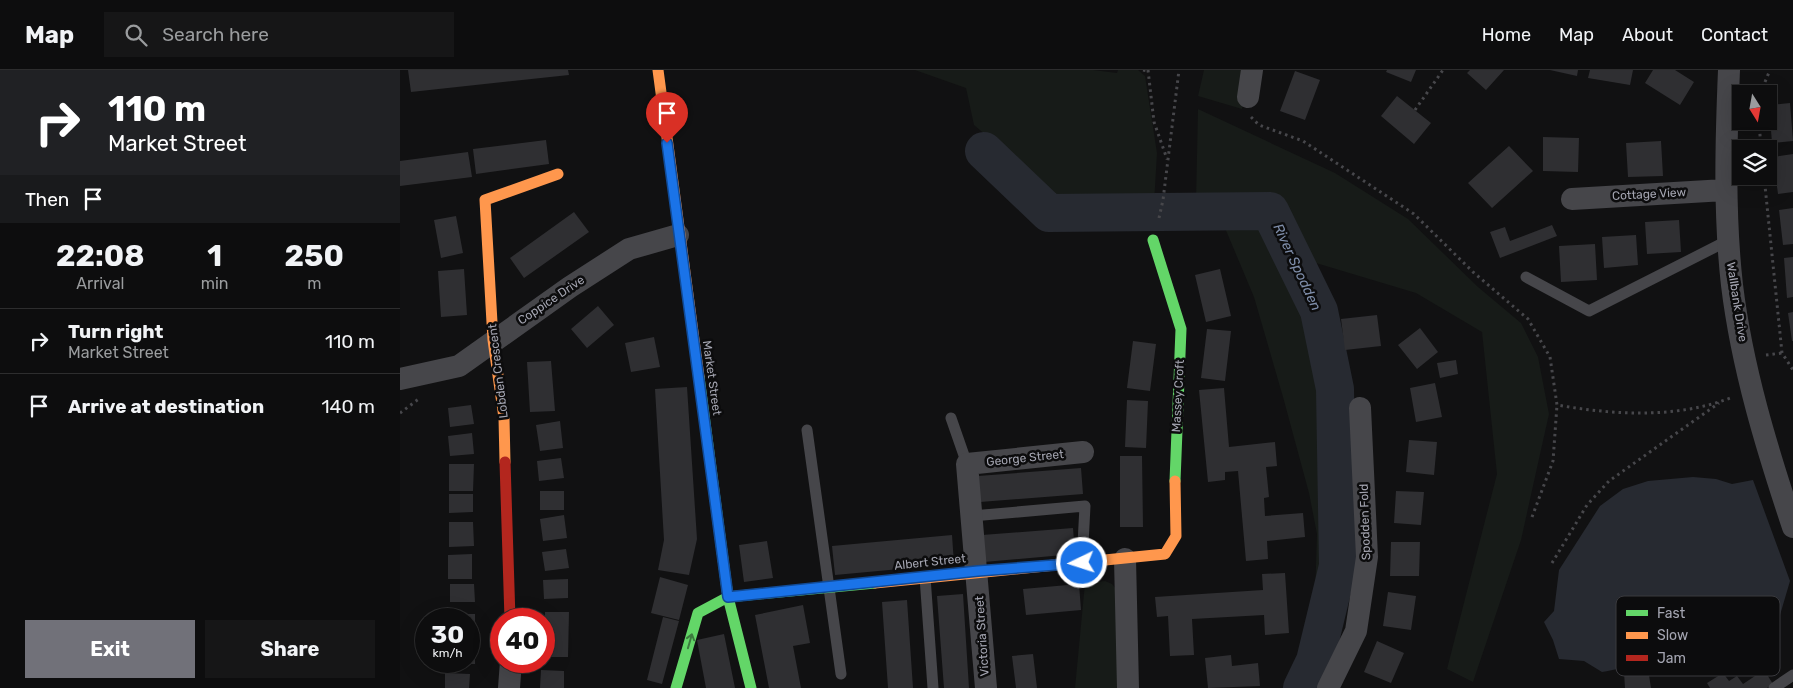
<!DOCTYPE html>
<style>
:root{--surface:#0d0d0e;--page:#161617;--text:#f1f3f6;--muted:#9a9c9e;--line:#2d2d2e;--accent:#717179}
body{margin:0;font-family:Rubik,sans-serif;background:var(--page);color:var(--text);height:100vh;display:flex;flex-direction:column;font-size:19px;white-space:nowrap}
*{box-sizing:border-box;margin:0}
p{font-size:16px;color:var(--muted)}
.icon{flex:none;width:28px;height:28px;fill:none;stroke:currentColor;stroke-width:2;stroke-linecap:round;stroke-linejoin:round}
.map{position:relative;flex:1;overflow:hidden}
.drawer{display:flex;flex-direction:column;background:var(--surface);width:400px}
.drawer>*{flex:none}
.top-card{background:#202124;color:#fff;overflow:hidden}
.needle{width:32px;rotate:169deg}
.fabs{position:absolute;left:1332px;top:15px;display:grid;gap:10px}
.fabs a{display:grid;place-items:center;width:45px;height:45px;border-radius:0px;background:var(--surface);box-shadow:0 5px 20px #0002,0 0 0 1px var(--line);font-size:25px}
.speed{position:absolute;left:15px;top:538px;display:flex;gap:10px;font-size:25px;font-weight:700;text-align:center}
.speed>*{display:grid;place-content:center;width:65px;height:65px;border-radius:50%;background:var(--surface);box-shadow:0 5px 20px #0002,0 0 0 1px var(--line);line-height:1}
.speed small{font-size:12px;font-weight:400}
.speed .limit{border:8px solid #d22;background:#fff;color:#111}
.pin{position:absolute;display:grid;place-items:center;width:42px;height:42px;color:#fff;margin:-51px -21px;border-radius:50% 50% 50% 0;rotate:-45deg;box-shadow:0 0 5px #0007}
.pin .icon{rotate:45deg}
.me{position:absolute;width:55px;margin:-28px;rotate:266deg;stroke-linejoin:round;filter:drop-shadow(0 0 4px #0008)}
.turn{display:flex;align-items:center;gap:18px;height:105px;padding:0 25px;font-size:22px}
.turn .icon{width:65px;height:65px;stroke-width:2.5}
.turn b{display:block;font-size:35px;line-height:42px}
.then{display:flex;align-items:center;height:48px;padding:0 25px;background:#0003;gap:10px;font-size:19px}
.eta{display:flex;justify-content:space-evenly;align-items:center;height:85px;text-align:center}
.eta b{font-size:30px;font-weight:700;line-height:35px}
.action{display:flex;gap:10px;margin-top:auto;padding:10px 25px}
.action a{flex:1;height:58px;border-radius:0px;background:var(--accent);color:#fff;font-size:20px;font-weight:700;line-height:58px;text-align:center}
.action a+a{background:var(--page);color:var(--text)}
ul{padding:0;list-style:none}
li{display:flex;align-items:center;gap:15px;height:65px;padding:0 25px;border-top:1px solid var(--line)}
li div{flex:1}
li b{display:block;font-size:19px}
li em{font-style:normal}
header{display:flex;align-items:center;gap:30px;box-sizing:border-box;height:70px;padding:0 25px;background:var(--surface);border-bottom:1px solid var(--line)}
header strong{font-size:24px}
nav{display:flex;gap:28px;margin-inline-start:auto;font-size:18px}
.search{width:350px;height:45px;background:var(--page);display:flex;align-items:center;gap:12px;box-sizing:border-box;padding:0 18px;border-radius:0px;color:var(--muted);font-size:19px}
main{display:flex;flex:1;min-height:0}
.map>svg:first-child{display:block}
.green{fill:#171b18}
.water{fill:#272a31}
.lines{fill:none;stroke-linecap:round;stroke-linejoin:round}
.river{stroke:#272a31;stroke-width:38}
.building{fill:#2f2f32}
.path{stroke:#47474b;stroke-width:3;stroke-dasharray:2.5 4;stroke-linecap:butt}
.lane{stroke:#46464a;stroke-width:11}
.street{stroke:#46464a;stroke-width:22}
.fast{stroke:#63d668;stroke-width:11}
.slow{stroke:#ff974d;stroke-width:11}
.jam{stroke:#b3261e;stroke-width:11}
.oneway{stroke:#3c7b3f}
.route-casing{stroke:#114b97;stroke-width:12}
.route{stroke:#1a73e8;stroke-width:9}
.labels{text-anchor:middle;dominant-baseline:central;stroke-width:5;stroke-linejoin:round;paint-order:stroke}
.street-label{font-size:12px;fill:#a4a5b1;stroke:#0c0c0d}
.water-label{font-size:14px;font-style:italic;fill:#7e8da9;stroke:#0c0c0d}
.key{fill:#0c0c0d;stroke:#3a3a3e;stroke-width:1}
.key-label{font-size:14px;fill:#a4a5b1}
</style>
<header>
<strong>Map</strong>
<div class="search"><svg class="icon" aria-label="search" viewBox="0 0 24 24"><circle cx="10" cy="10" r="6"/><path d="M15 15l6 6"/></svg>Search here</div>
<nav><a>Home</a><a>Map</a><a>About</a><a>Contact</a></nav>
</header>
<main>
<section class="drawer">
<div class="top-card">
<div class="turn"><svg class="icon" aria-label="right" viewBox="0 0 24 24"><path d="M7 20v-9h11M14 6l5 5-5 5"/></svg><div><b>110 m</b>Market Street</div></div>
<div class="then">Then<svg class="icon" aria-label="arrive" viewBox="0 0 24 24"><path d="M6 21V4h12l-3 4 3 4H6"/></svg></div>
</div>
<div class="eta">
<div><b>22:08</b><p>Arrival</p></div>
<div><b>1</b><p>min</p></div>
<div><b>250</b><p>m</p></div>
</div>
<ul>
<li><svg class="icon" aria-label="right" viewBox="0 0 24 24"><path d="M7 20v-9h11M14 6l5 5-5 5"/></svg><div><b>Turn right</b><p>Market Street</p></div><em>110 m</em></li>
<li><svg class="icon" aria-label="arrive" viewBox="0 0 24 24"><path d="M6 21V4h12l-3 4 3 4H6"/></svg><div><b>Arrive at destination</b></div><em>140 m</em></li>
</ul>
<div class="action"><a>Exit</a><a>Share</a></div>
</section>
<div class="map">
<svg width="1393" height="618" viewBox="0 0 1393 618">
<rect width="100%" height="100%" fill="#111112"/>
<path class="green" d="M515 0H693L717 3 718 0H738L745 6 757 83 754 134 665 132 574 55 566 18Z
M804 0H845L842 39 798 26Z
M798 39 935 103 1008 149 1078 217 1121 253 1138 287 1149 344 1121 470 1073 612 1047 599 1097 404 1082 262 1016 223 906 190 879 133 796 131Z
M795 149H868L910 242 928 320 933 494 911 584 896 618H887L906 571 915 527 917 464 909 423 883 327 854 227 825 158 792 157Z
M705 511 712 514 716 519 719 618H675L685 513Z"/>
<path class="water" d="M1293 407 1316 409 1332 414 1353 410 1390 511 1380 545 1360 574 1316 590 1251 597C1236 591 1218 600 1202 602L1184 591 1159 589 1153 570 1144 552 1154 541 1159 500 1200 436 1223 419 1248 411Z"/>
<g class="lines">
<path class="river" d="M584 81 649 143 870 141 919 241 935 319 938 496 915 591 902 618"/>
</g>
<path class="building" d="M8 0H168L169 5 11 22Z
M987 0H1016L1011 12 986 2Z
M1070 0H1104L1086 20 1067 3Z
M1150 0H1178L1177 6Z
M1190 0H1233L1230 15 1188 8Z
M1253 0H1275L1294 12 1280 35 1245 13Z
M895 1 920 10 905 50 880 41Z
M997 26 1031 53 1014 74 981 46Z
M1390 33 1393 71 1372 73 1369 35Z
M1143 67 1179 68 1178 102 1143 101Z
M146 70 149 94 76 104 73 79Z
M1261 71 1263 106 1228 107 1226 73Z
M1109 76 1133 101 1092 138 1068 113Z
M68 82 72 107 0 116V91Z
M1393 84V122L1378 124 1373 87Z
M1393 138V174L1383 175 1379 140Z
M174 142 189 162 124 208 110 188Z
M56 146 63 183 41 188 34 150Z
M1279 150 1281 182 1247 184 1245 152Z
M1152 155 1157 166 1100 188 1090 162 1105 157 1110 171Z
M1236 165 1238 195 1204 198 1202 167Z
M1195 174 1197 210 1161 212 1159 176Z
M1393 187V227L1387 228 1384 188Z
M64 199 67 245 41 247 38 201Z
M820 199 831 246 806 252 795 205Z
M198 236 214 255 187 278 171 259Z
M1393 242V271H1392L1388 243Z
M977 245 981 276 945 280 941 249Z
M1020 258 1038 282 1017 299 998 275Z
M807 259 831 261 825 311 801 308Z
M254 267 260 297 231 302 225 273Z
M733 271 756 274 750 321 727 318Z
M1056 290 1058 304 1040 308 1037 293Z
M151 291 155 341 130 342 127 292Z
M1035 313 1042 347 1016 352 1010 318Z
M287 317 297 469 289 505 258 500 264 470 255 319Z
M824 318 829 377 875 372 877 396 866 397 869 427 864 428 865 446 903 443 905 467 867 471 868 489 846 491 838 401 825 402V410L808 412 799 320Z
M727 330 748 331 746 378 725 377Z
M71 335 74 354 50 357 48 338Z
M160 351 163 378 140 381 136 355Z
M72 363 74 384 50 386 48 366Z
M1009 370 1037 372 1034 405 1006 402Z
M720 386H742L743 457H720Z
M161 388 164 408 139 411 137 391Z
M49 394H74L73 421H49Z
M681 398 683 424 580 432 578 406Z
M140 421H164V440H140Z
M996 421 1024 422 1021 455 994 453Z
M49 424H73V442L49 443Z
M164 445 167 468 143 471 140 449Z
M49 452H73L74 476 49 477Z
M673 458 675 484 584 492 582 465Z
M552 465 554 494 435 505 432 476Z
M367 471 373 508 344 512 339 475Z
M991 472H1020L1019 506H990Z
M166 479 169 498 145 501 142 482Z
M72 484V509H48V485Z
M885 503 889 563 865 565 864 545 792 549 794 585 770 586 768 546 757 547 755 527 863 520 862 504Z
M260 507 288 515 279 550 251 543Z
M168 509V528L144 529 143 510Z
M50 514H74L75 532H50Z
M679 514 681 540 626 545 623 519Z
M988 522 1016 526 1011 560 983 556Z
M563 524 569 618H544L537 526Z
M507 530 513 618H488L482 532Z
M403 535 410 573 393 576 401 618H369L355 545Z
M145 542H169L168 587H144Z
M50 544H75V562H69V549H51Z
M263 547 279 551 262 614 247 610Z
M324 564 335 618H306L297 570Z
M977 571 1004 583 991 613 964 602Z
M69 574H75V594H48V591H69Z
M633 584 637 618H616L612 586Z
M831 585 832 596 858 593 860 616 808 618 805 588Z
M1248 599 1251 618H1225L1224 602Z
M141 600 164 601V618H140Z
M1364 600 1373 614 1367 618H1310L1307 613 1323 603 1329 611 1337 606 1343 614Z
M45 603 70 604 69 618H45Z"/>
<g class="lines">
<path class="path" d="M743 0 748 1
M748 0 754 52 767 89
M1360 24 1370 0
M1015 40 1043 0
M851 47 859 55 903 71 1014 144 1073 202 1128 249 1150 287 1157 335C1215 345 1277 349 1333 327
M1359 51 1361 79
M1364 106 1382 283 1393 300
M759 148 763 130 779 0
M1366 285 1382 283
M0 343 20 328
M1132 447 1153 391 1157 335
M1152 493 1187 435 1209 411 1319 333"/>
<path class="lane" d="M1126 207 1189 241 1329 170
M551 348 567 394
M407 360 441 604
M572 446 685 436 682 493
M525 507 533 618
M1374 618 1393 605"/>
<path class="street" d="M1329 0C1326 72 1324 144 1332 215 1342 298 1367 379 1393 457
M848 27 852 0
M1172 129 1325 120
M0 309 59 296 170 217 229 179 278 165
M725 489 728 618
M109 618 111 591
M586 618 567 394 683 382
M928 618 956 561 967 487 960 338"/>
<path class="fast" d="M753 170 781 259 775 411
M299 307 328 527 351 618
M276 618 298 543 328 527 475 513"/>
<path class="slow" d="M258 0 299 307
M105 392 104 348 93 270 85 130 158 104
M475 513 765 484 776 466 775 411"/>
<path class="jam" d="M105 392 110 549"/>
</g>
<defs><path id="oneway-shaft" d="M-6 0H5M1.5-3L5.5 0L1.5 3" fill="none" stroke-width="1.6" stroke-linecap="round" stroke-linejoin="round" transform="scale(1.25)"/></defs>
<use class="oneway" href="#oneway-shaft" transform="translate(290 571) rotate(-74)"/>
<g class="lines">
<defs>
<path id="route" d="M267 73 328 527 578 501 682 493"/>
</defs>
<use href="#route" class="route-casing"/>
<use href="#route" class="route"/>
</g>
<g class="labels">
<g class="street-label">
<text transform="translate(1249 124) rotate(-3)">Cottage View</text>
<text transform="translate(151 230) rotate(-34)">Coppice Drive</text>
<text transform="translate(1337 232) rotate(81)">Wallbank Drive</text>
<text transform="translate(98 301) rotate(-97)">Lobden Crescent</text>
<text transform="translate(312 308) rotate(82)">Market Street</text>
<text transform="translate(778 326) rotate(-87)">Massey Croft</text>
<text transform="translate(625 388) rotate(-6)">George Street</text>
<text transform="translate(965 452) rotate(-92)">Spodden Fold</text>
<text transform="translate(530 492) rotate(-6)">Albert Street</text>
<text transform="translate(582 566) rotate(-94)">Victoria Street</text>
</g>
<g class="water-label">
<text transform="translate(897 197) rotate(65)">River Spodden</text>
</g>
</g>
<rect x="1216" y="526" width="164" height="80" rx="8" class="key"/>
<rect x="1226" y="540" width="22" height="6" fill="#63d668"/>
<rect x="1226" y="562" width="22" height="7" fill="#ff974d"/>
<rect x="1226" y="585" width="22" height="6" fill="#b3261e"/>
<g class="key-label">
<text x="1257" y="548">Fast</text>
<text x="1257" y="570">Slow</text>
<text x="1257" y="593">Jam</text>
</g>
</svg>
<div class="fabs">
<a><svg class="needle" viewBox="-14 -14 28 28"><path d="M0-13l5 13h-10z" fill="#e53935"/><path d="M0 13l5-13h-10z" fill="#9a9c9e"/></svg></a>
<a><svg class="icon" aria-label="layers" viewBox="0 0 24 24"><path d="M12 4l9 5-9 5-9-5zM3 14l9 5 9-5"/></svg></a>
</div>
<div class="speed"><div>30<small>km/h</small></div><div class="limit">40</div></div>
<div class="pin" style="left:267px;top:73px;background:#d93025"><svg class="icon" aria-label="arrive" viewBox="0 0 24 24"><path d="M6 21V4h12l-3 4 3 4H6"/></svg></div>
<svg class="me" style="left:682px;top:493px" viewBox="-20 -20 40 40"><circle r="17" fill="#1a73e8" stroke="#fff" stroke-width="3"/><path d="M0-11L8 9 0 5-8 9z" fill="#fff"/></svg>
</div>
</main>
